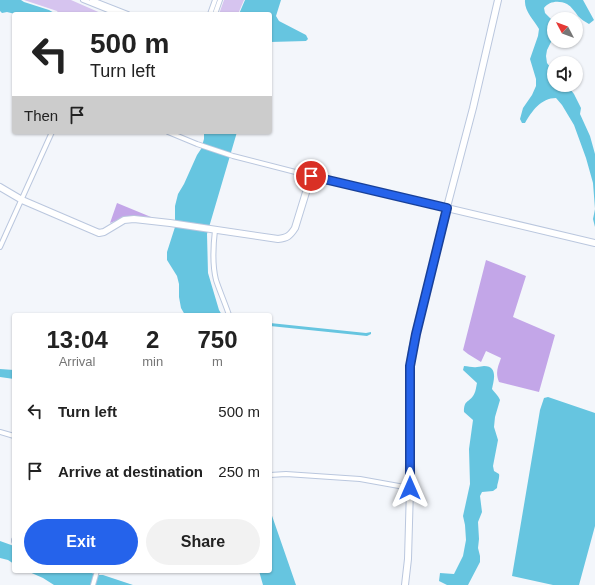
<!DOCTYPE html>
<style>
:root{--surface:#fff;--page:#f2f2f2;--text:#222;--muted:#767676;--accent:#2563eb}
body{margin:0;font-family:Arial,sans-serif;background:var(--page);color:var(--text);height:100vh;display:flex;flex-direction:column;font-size:15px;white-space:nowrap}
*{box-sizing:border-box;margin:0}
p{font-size:13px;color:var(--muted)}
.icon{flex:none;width:22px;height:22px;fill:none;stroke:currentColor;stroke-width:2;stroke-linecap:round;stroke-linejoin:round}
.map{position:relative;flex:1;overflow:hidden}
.sheet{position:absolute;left:12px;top:313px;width:260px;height:260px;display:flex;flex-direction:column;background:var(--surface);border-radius:4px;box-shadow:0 1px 3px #0004}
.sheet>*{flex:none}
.guide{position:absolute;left:12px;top:12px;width:260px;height:122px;border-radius:4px;box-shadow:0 1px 3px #0004;background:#fff;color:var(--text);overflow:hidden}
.needle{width:26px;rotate:311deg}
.buttons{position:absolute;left:547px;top:12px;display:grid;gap:8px}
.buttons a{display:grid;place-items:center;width:36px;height:36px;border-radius:50%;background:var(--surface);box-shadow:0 1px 3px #0004;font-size:20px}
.pin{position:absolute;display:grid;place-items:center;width:34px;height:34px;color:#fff;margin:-17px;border:2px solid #fff;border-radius:50%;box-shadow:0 1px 4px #0007}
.me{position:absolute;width:44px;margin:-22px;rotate:0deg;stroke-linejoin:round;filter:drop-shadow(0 0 3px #0008)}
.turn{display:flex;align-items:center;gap:14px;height:84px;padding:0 12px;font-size:18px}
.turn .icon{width:52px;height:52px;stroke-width:2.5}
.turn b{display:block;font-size:28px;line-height:34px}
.then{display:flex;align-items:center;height:38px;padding:0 12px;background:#0003;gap:8px;font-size:15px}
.eta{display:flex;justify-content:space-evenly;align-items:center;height:68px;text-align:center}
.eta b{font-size:24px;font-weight:600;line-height:28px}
.primary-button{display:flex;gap:8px;margin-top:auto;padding:8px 12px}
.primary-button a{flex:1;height:46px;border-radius:24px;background:var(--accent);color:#fff;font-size:16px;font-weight:600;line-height:46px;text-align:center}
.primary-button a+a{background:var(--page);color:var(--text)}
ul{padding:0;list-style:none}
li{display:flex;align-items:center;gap:12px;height:60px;padding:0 12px}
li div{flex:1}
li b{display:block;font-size:15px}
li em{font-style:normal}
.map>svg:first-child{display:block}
.green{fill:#d6c4ef}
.forest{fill:#c3a6e8}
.water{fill:#66c5e0}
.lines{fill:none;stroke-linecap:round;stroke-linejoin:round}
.street-casing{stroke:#bac7de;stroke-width:6}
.secondary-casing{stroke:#bac7de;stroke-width:8}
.street{stroke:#fff;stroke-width:4}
.secondary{stroke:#fff;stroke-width:6}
.route-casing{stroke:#184099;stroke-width:10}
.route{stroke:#2563eb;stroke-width:7}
</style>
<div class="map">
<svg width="595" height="585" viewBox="0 0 595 585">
<rect width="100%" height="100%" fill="#f3f6fb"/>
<path class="green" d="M24 0H71L103 14H59L57 11Z
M224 0H244L238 14H219Z"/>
<path class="forest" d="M117 203 151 217C135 216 124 217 110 223Z
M486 260 526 276 513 317 555 335 539 392 499 382C495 372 498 367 501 358L486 351 481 362 468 354 463 350Z"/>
<path class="water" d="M0 0H21L24 2 49 10 56 14H15L7 12 2 13 0 11Z
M245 0H281L276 16 279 21 306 35 308 39 306 41 270 42V14H239Z
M525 0H583L594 20 589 24C585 22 581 19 578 16 575 12 572 7 567 4 559 0 549 1 544 8L545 13 552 20 554 28V36L547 50 546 56 547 63 554 72V85H567L574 94 581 108 580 114 590 136 595 154V227L593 219 595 209 593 183 586 158 574 125 562 105 556 98C541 98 532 111 525 123H522L520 119 523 108 532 95 536 86V79L530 59 538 36 539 29C534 20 524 11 525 0Z
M204 132H237L207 234 208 273 219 310 222 315H185L181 308 179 297V284L177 276 167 260V252L175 227V206L178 194 184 184 197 155 201 149 204 139Z
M270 323 366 333 371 332V334L367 336 270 326Z
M464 366C469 366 473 368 477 367 480 367 482 366 484 366 498 366 494 380 492 389 495 393 498 395 500 400L495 417 494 427 498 440 493 466 494 471 499 474C500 478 497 484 497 488L493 491 482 492 480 496 482 512 478 522 479 539 478 548 480 556V562L468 585H447L439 581 440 573 454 574 463 556 466 540 465 525 463 516 470 484 469 449 473 420 464 412C464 400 468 403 473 396 476 392 476 387 477 383L463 370Z
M0 369 14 370V379L0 377Z
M548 397 595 413V526L579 585H553L512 576 540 410 544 398Z
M270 510 296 585H263L259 571H270Z
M0 541 14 546V564L8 560 0 558Z
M27 571H85L98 575H103L133 585H54L43 578Z"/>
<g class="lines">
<defs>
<path id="street" d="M83 0 118 14
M92 0 128 14
M210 14 215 0
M215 14 220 0
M168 132 197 144 233 156 311 176
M215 230C213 247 212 264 216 280 220 292 225 303 229 315
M0 247 52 132
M0 432 14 436
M270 475 286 474 360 479 410 488
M14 541V540
M93 585 97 571"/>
<path id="secondary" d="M0 187 22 200 99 233 104 232 124 220 134 219 170 223 278 239C287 238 290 236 295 228L311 176 595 243
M405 585 408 559 410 488V366L412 350 447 207 473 108 498 0"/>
</defs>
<use href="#street" class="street-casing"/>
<use href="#secondary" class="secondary-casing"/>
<use href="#street" class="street"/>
<use href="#secondary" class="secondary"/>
</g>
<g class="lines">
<defs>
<path id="route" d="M311 176 447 208 416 334 410 366V488"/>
</defs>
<use href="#route" class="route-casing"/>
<use href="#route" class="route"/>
</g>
</svg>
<div class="buttons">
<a><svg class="needle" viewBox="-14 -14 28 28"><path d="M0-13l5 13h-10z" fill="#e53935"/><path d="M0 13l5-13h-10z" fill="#767676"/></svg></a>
<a><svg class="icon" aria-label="sound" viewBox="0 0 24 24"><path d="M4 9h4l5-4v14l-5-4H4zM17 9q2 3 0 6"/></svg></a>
</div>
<div class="pin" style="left:311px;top:176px;background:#d93025"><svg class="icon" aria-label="arrive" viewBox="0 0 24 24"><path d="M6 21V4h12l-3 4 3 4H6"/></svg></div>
<svg class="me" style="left:410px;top:488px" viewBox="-20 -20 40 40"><path d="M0-17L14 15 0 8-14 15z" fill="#2563eb" stroke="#fff" stroke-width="4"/></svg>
<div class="guide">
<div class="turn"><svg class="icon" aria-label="left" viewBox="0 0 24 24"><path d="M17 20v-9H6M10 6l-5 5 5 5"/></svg><div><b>500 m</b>Turn left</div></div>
<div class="then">Then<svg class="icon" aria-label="arrive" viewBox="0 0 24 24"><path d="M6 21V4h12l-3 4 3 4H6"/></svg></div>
</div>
<section class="sheet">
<div class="eta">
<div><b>13:04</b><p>Arrival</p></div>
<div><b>2</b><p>min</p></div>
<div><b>750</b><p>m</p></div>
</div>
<ul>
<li><svg class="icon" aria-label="left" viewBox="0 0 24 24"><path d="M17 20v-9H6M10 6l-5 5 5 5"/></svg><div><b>Turn left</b></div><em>500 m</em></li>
<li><svg class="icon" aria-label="arrive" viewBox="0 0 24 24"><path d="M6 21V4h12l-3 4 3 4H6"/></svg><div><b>Arrive at destination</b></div><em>250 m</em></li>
</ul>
<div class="primary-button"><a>Exit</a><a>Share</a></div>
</section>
</div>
